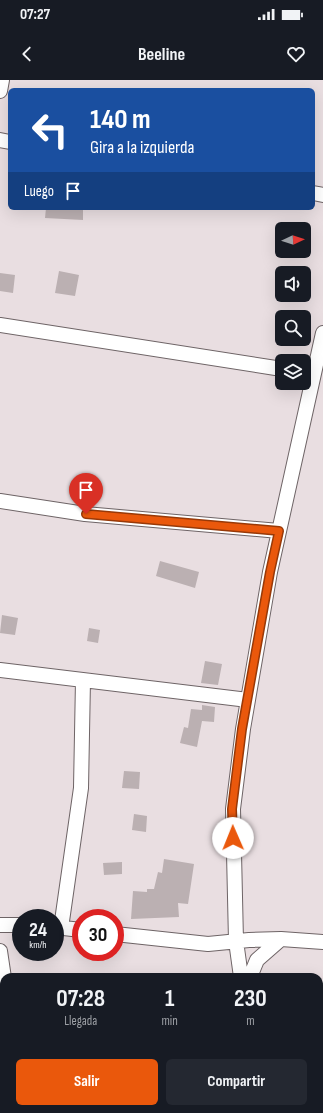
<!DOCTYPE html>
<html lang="es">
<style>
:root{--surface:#171b24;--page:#242831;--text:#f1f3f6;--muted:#9ea1a6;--accent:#ea580c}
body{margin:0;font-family:"Sofia Sans Condensed",sans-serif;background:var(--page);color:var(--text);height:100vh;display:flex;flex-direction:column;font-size:15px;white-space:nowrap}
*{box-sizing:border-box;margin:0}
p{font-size:13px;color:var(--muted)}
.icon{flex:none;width:22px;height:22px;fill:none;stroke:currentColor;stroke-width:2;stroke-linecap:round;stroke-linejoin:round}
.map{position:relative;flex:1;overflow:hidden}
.sheet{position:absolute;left:0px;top:893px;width:323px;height:140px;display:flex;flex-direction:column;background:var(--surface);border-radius:12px 12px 0 0;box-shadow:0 4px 16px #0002}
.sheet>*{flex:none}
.top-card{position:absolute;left:8px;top:8px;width:307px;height:122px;border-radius:6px;box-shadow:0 4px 16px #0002;background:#1a4fa0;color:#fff;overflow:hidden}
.needle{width:26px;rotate:86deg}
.fabs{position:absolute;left:275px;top:142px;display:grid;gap:8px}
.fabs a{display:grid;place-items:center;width:36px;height:36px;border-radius:6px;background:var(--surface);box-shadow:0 4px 16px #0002;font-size:20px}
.speed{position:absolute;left:12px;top:829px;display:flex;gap:8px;font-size:20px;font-weight:700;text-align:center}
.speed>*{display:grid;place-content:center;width:52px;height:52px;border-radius:50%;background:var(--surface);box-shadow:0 4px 16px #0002;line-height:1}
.speed small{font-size:10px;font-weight:400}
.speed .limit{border:6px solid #d22;background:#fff;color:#111}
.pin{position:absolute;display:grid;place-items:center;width:34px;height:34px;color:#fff;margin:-41px -17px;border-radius:50% 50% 50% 0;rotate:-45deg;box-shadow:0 0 4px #0007}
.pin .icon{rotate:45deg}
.me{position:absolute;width:44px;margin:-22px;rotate:359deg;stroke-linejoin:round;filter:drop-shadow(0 0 3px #0008)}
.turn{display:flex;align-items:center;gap:14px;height:84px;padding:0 16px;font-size:18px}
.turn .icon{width:52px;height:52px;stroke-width:2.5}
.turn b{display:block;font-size:28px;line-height:34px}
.then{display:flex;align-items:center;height:38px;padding:0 16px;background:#0003;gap:8px;font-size:15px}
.eta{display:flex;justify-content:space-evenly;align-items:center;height:68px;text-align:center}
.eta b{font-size:24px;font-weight:700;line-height:28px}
.primary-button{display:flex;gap:8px;margin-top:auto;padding:8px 16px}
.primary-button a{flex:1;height:46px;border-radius:6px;background:var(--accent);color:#fff;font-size:16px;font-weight:700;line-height:46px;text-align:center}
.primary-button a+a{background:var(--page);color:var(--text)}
.status{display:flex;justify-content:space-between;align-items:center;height:28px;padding:0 20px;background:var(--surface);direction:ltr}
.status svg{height:11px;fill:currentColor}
header{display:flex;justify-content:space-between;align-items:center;height:52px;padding:0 16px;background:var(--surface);font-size:18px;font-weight:700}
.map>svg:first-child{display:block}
.building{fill:#bbb0b2}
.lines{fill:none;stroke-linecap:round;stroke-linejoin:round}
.minor-casing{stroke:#6e6466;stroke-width:16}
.minor{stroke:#fff;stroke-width:14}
.route-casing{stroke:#983908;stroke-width:10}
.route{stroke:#ea580c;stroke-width:7}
</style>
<div class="status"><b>07:27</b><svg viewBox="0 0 49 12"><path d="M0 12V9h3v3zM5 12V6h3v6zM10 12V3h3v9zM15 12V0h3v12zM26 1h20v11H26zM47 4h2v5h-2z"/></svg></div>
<header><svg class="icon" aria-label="back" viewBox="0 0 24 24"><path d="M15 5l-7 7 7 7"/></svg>Beeline<svg class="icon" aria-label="heart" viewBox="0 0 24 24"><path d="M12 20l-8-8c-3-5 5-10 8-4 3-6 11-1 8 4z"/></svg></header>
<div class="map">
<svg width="323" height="1033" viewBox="0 0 323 1033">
<rect width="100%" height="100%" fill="#e9dee1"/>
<path class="building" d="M46 128H83V140L45 138Z
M59 191 79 195 75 216 55 213Z
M0 193 15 195 13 213 0 211Z
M160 481 199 492 195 508 156 496Z
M2 535 18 538 15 555 0 553Z
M89 548 100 550 98 563 87 561Z
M205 581 222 584 218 605 201 603Z
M202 625 215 627 214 642 202 641 197 667 180 663 184 647 188 648 191 629 202 630Z
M124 691 140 692 139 709 122 708Z
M134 734 147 736 146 752 132 750Z
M164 779 194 784 188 824 178 823 179 837 131 839 133 811 147 812V809H154L158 792 162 793Z
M122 782V794L104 795 103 783Z"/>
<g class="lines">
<defs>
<path id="minor" d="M0 11 2 0
M0 60 10 62
M313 113 323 115
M0 245 282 289
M0 421 85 434 279 451
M0 590 248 620
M0 845H21
M55 847 81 850
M61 848 81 708 83 600
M115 854 208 864 249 860 281 859 323 862
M0 871 4 898
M241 897 236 861 233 729 243 649 270 492 323 253
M250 897 257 880 281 859
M24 1029 25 1033
M261 1029 262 1033"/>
</defs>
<use href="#minor" class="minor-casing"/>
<use href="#minor" class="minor"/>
</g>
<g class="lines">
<defs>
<path id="route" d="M86 434 279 451 270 492 242 649 232 729 233 758"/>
</defs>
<use href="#route" class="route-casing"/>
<use href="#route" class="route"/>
</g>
</svg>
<div class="fabs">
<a><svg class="needle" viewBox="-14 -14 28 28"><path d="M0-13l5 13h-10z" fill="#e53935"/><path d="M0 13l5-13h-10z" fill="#9ea1a6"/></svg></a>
<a><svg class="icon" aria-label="sound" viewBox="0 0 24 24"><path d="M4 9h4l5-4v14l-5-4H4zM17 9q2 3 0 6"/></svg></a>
<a><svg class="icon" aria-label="search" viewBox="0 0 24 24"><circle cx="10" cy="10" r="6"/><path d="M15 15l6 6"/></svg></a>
<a><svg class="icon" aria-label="layers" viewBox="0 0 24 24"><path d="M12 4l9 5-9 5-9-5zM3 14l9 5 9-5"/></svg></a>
</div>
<div class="speed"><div>24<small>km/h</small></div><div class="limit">30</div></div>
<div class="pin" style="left:86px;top:434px;background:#d93025"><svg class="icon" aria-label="arrive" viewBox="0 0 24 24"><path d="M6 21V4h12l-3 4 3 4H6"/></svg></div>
<svg class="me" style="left:233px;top:758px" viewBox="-20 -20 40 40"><circle r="19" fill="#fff"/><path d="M0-13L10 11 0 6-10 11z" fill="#ea580c"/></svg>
<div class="top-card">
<div class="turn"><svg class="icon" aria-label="left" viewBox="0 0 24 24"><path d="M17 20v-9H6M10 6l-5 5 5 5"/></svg><div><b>140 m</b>Gira a la izquierda</div></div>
<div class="then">Luego<svg class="icon" aria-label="arrive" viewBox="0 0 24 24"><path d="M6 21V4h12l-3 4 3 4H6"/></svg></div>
</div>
<section class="sheet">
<div class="eta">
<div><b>07:28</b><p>Llegada</p></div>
<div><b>1</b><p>min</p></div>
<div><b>230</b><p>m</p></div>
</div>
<div class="primary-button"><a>Salir</a><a>Compartir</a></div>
</section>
</div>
